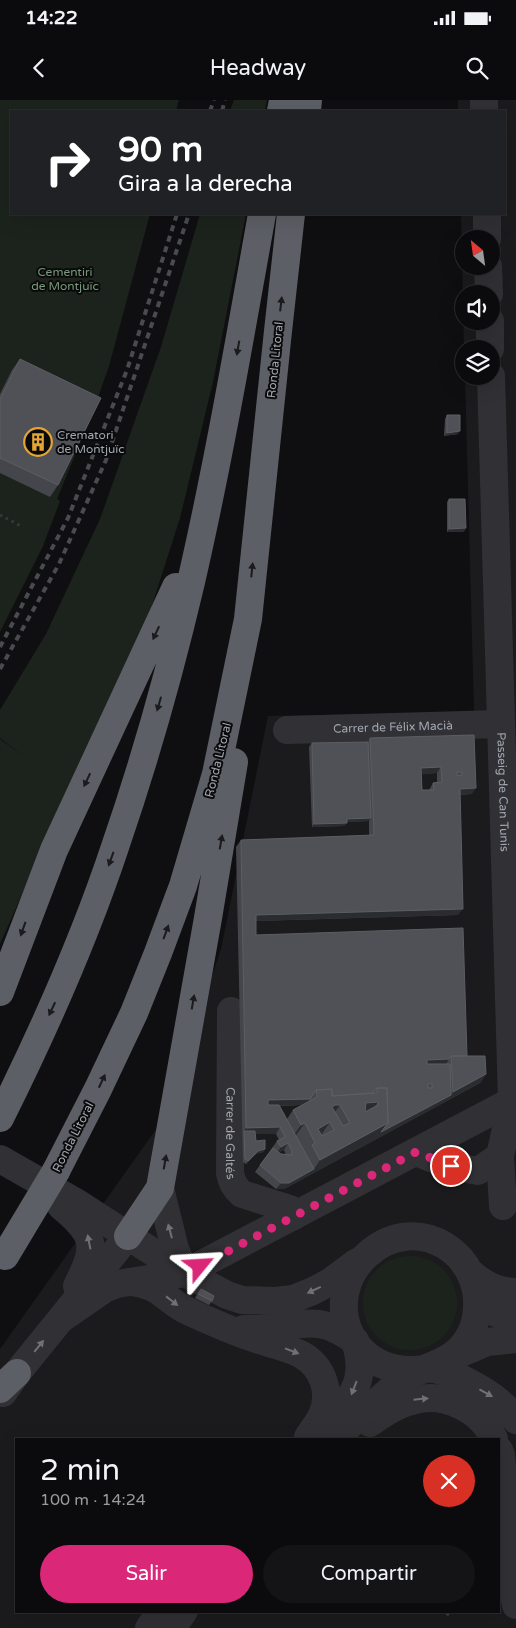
<!DOCTYPE html>
<html lang="es">
<meta charset="utf-8">
<style>
:root{--surface:#0b0b0d;--page:#141416;--text:#f1f3f6;--muted:#9a9b9d;--line:#2b2b2e;--accent:#db2777}
body{margin:0;font-family:"Varela Round",sans-serif;background:var(--page);color:var(--text);height:100vh;display:flex;flex-direction:column;font-size:19px;white-space:nowrap}
*{box-sizing:border-box;margin:0}
p{font-size:16px;color:var(--muted)}
.icon{flex:none;width:28px;height:28px;fill:none;stroke:currentColor;stroke-width:2;stroke-linecap:round;stroke-linejoin:round}
.map{position:relative;flex:1;overflow:hidden}
.panel{position:absolute;left:15px;top:1338px;width:485px;height:175px;display:flex;flex-direction:column;background:var(--surface);border-radius:0px;box-shadow:0 5px 20px #0002,0 0 0 1px var(--line)}
.panel>*{flex:none}
.guide{position:absolute;left:10px;top:10px;width:496px;height:105px;border-radius:0px;box-shadow:0 5px 20px #0002,0 0 0 1px var(--line);background:#202124;color:#fff;overflow:hidden}
.needle{width:32px;rotate:331deg}
.buttons{position:absolute;left:455px;top:130px;display:grid;gap:10px}
.buttons a{display:grid;place-items:center;width:45px;height:45px;border-radius:50%;background:var(--surface);box-shadow:0 5px 20px #0002,0 0 0 1px var(--line);font-size:25px}
.pin{position:absolute;display:grid;place-items:center;width:42px;height:42px;color:#fff;margin:-21px;border:2px solid #fff;border-radius:50%;box-shadow:0 1px 5px #0007}
.me{position:absolute;width:55px;margin:-28px;rotate:63deg;stroke-linejoin:round;filter:drop-shadow(0 0 4px #0008)}
.turn{display:flex;align-items:center;gap:18px;height:105px;padding:0 25px;font-size:22px}
.turn .icon{width:65px;height:65px;stroke-width:2.5}
.turn b{display:block;font-size:35px;line-height:42px}
.round{display:grid;place-items:center;flex:none;width:52px;height:52px;border-radius:26px;background:var(--page)}
.headline{display:flex;align-items:center;justify-content:space-between;height:85px;padding:0 25px}
h1{font-size:30px;font-weight:600;line-height:38px}
.primary-button{display:flex;gap:10px;margin-top:auto;padding:10px 25px}
.primary-button a{flex:1;height:58px;border-radius:30px;background:var(--accent);color:#fff;font-size:20px;font-weight:600;line-height:58px;text-align:center}
.primary-button a+a{background:var(--page);color:var(--text)}
.status{display:flex;justify-content:space-between;align-items:center;height:35px;padding:0 25px;background:var(--surface);direction:ltr}
.status svg{height:14px;fill:currentColor}
header{display:flex;justify-content:space-between;align-items:center;height:65px;padding:0 25px;background:var(--surface);font-size:22px;font-weight:600}
.map>svg:first-child{display:block}
.built{fill:#1b1b1d;fill-rule:evenodd}
.green{fill:#1c231d}
.lines{fill:none;stroke-linecap:round;stroke-linejoin:round}
.path{stroke:#37383c;stroke-width:3;stroke-dasharray:2.5 4;stroke-linecap:butt}
.minor{stroke:#313135;stroke-width:28}
.highway{stroke:#5d5f66;stroke-width:28}
.rail{stroke:#4a4b50;stroke-width:4;stroke-dasharray:6 5;stroke-linecap:butt}
.highway-bridge{stroke:#5d5f66;stroke-width:28}
.wall{fill:#45464c;fill-rule:evenodd}
.shaded-wall{fill:#2b2c30}
.building{fill:#4f5156;stroke:#5c5e64;fill-rule:evenodd}
.oneway{fill:#1b1b1d}
.oneway2{fill:#6f7179}
.route{stroke:#db2777;stroke-width:9;stroke-dasharray:0 16.2}
.labels{text-anchor:middle;dominant-baseline:central;stroke-width:4;stroke-linejoin:round;paint-order:stroke}
.park-label{font-size:12px;fill:#799a7b;stroke:#0a0a0b}
.street-label{font-size:12px;fill:#a1a6b0;stroke:#0a0a0b}
.poi-label{font-size:12px;fill:#a1a6b0;stroke:#0a0a0b;text-anchor:start}
</style>
<div class="status"><b>14:22</b><svg viewBox="0 0 49 12"><path d="M0 12V9h3v3zM5 12V6h3v6zM10 12V3h3v9zM15 12V0h3v12zM26 1h20v11H26zM47 4h2v5h-2z"/></svg></div>
<header><svg class="icon" aria-label="back" viewBox="0 0 24 24"><path d="M15 5l-7 7 7 7"/></svg>Headway<svg class="icon" aria-label="search" viewBox="0 0 24 24"><circle cx="10" cy="10" r="6"/><path d="M15 15l6 6"/></svg></header>
<div class="map">
<svg width="516" height="1528" viewBox="0 0 516 1528">
<rect width="100%" height="100%" fill="#0f0f11"/>
<path class="built" d="M458 0H516V1528H0V1249L164 1018 221 849 268 616 474 612 465 276H491V249H464L461 114H505V11H458ZM464 139H491V166H464ZM464 194H491V221H464ZM16 1339H499V1511H16Z"/>
<path class="green" d="M0 0H179L176 11H11V114H150L109 266 94 309 57 399 60 401 43 446 0 532Z
M234 0H267L265 11H230Z
M200 114H246L213 282 180 418 147 521 68 691 0 844V639L23 656 0 638V610L46 534 100 419 161 247Z
M363 1203a47 47 0 1 1 94 0a47 47 0 1 1-94 0Z"/>
<g class="lines">
<path class="path" d="M0 415 21 426"/>
<g class="minor">
<path d="M484 0V11"/>
<path d="M487 114V139"/>
<path d="M488 166 489 194"/>
<path d="M490 221V249"/>
<path id="s1" d="M491 276 512 1001 500 1056 503 1106"/>
<path id="s2" d="M287 630 500 624"/>
<path id="s3" d="M231 911 230 1073C232 1083 235 1088 242 1094L290 1109 294 1116"/>
<path d="M416 1052 451 1066 478 1071 500 1056"/>
<path d="M0 1059 79 1104 185 1173 227 1195 242 1200 275 1201 293 1199 313 1191 330 1182 357 1162"/>
<path d="M160 1088 175 1149 185 1173"/>
<path d="M61 1106C97 1136 97 1146 77 1186"/>
<path d="M471 1173C483 1184 499 1192 516 1192"/>
<path d="M132 1182C156 1185 161 1194 179 1206 186 1211 195 1214 203 1218 221 1226 240 1234 259 1240 274 1245 289 1248 302 1255 323 1267 332 1293 322 1315 319 1323 312 1330 308 1337"/>
<path d="M477 1189C487 1210 492 1215 516 1218"/>
<path d="M61 1219 106 1188 117 1184 185 1173 512 1001"/>
<path d="M244 1229C254 1229 263 1229 272 1228 309 1223 323 1217 355 1241"/>
<path d="M454 1256 487 1242 516 1239"/>
<path d="M3 1293 17 1273 128 1136"/>
<path d="M370 1323C383 1314 396 1305 412 1301 443 1291 481 1309 494 1339"/>
<path d="M320 1327C350 1301 369 1284 355 1241"/>
<path d="M334 1339 405 1277C424 1268 443 1264 459 1250 468 1241 474 1229 476 1217 487 1154 417 1110 368 1154 332 1185 336 1243 381 1264 390 1268 401 1270 411 1270 418 1270 426 1268 434 1269 459 1274 502 1298 516 1320"/>
<path d="M499 1350 501 1355 502 1367 504 1437 516 1505"/>
<path d="M149 1528 161 1511"/>
<path d="M172 1528 184 1511"/>
</g>
<path class="highway" d="M281 11 283 0
M307 11 308 0
M0 892 54 750 176 487
M0 1018C44 930 84 840 115 747 145 660 170 571 191 482 219 360 240 237 262 114
M56 1071 98 989 134 913 158 853 183 786 216 674 248 519 278 231 291 114
M128 1136 160 1088 208 818 234 662
M0 1289 17 1273"/>
<path class="rail" d="M210 11 214 0
M222 11 225 0
M0 547 68 418 127 270 177 114
M0 569 59 464 106 360 189 114"/>
<path class="highway-bridge" d="M5 1156 56 1071"/>
</g>
<path class="wall" d="M20 259 58 385 50 397 0 373V294L12 270Z
M447 315 458 334 444 336 445 319Z
M449 399 464 432H447V402Z
M474 635 472 694 460 695 458 815 256 821V835L467 956 486 974 480 983 284 1089H276L255 1072 277 1041 279 1040 276 1034H255L256 1041 265 1049 263 1052 256 1054 246 1064 243 1062 236 747 241 740 369 736V721L347 722 344 726 312 727 309 647 312 643 368 642 370 638ZM437 673V682L433 683 429 690H422L421 674ZM302 1005 293 1010 287 1019 280 1006ZM284 1050 286 1055 281 1054 279 1052Z
M201 1189 212 1201 209 1205 195 1198Z
M441 1511H452L448 1516Z"/>
<path class="shaded-wall" d="M460 331 458 334 444 336 447 333Z
M466 428 464 432H447L449 429Z
M441 667 437 673 417 675 421 668Z
M476 688 472 694 455 695 460 689Z
M371 718 369 721 344 722 347 719Z
M347 723 344 726 312 727 314 724Z
M463 809 458 815 251 821 256 815Z
M449 959 445 966 422 967 427 960Z
M486 974 480 983 284 1089H276L281 1083 314 1069 320 1060 388 1023 451 995 453 992Z
M310 999 306 1005 263 1006 268 1000Z
M378 1002 367 1018H355L365 1004 312 1005Z
M335 1005H340L329 1020 332 1007Z
M330 1022 319 1038 318 1029Z
M305 1023 294 1038 290 1040 301 1025Z
M280 1027 276 1034H244V1031L246 1028Z
M288 1043 284 1050 276 1054 281 1047Z
M265 1049 263 1052 256 1054 246 1064 248 1061 258 1051Z"/>
<path class="building" d="M20 259 101 298 58 385 0 358V299Z
M447 315H460V331L447 333Z
M449 399H465L466 428 449 429Z
M474 635 476 688 460 689 463 809 256 815V835L463 828 467 956H451L449 959 427 960V964H450L451 995 381 1032 388 1023 387 988H377L373 993 332 996V989L316 990 310 999 268 1000V1005H279L314 1069 289 1083H281L260 1065 273 1048 281 1054 292 1055V1051L288 1043 281 1047 277 1041 285 1037 280 1027 246 1028 241 740 374 735 370 638ZM441 667 442 682 433 683 434 690H422L421 668ZM457 672H462V675L457 676ZM432 983V988H428V984Z
M368 642 371 718 347 719V723L314 724 312 643Z
M451 956H485L486 974 453 992Z
M377 988H387L388 1023 320 1060 312 1045 315 1043 305 1023 301 1025 293 1010 317 997 316 990 332 989V996L377 993ZM378 1002V1005L365 1012 366 1003ZM335 1005H340L350 1023 343 1026 332 1007ZM330 1022 334 1030 322 1036 318 1029Z
M244 1031H255L256 1041 265 1040V1049L258 1051 248 1061 245 1059Z
M201 1189 214 1196 212 1201 198 1194Z"/>
<defs><path id="oneway-solid" d="M-6-.8H1V-3.2L6.5 0L1 3.2V.8H-6Z" transform="scale(1.25)"/></defs>
<g class="oneway">
<use href="#oneway-solid" transform="translate(281 204) rotate(-83)"/>
<use href="#oneway-solid" transform="translate(238 248) rotate(100)"/>
<use href="#oneway-solid" transform="translate(252 470) rotate(-84)"/>
<use href="#oneway-solid" transform="translate(156 533) rotate(115)"/>
<use href="#oneway-solid" transform="translate(159 604) rotate(106)"/>
<use href="#oneway-solid" transform="translate(87 680) rotate(115)"/>
<use href="#oneway-solid" transform="translate(221 742) rotate(-80)"/>
<use href="#oneway-solid" transform="translate(111 759) rotate(110)"/>
<use href="#oneway-solid" transform="translate(23 829) rotate(110)"/>
<use href="#oneway-solid" transform="translate(166 832) rotate(-70)"/>
<use href="#oneway-solid" transform="translate(193 902) rotate(-80)"/>
<use href="#oneway-solid" transform="translate(52 909) rotate(115)"/>
<use href="#oneway-solid" transform="translate(102 981) rotate(-65)"/>
<use href="#oneway-solid" transform="translate(165 1062) rotate(-80)"/>
</g>
<g class="oneway2">
<use href="#oneway-solid" transform="translate(170 1131) rotate(-105)"/>
<use href="#oneway-solid" transform="translate(89 1142) rotate(-101)"/>
<use href="#oneway-solid" transform="translate(314 1190) rotate(155)"/>
<use href="#oneway-solid" transform="translate(172 1201) rotate(38)"/>
<use href="#oneway-solid" transform="translate(39 1246) rotate(-51)"/>
<use href="#oneway-solid" transform="translate(292 1251) rotate(21)"/>
<use href="#oneway-solid" transform="translate(354 1288) rotate(111)"/>
<use href="#oneway-solid" transform="translate(486 1293) rotate(29)"/>
<use href="#oneway-solid" transform="translate(421 1299) rotate(-6)"/>
</g>
<g class="lines">
<path class="route" d="M200 1166 416 1052 451 1066"/>
</g>
<defs>
<symbol id="building-ring" viewBox="-11 -11 22 22"><circle r="9.5" fill="#0a0a0b" stroke="#e3a634" stroke-width="1.5"/><path d="M-4-6H4V6H1V3H-1V6H-4ZM-2.5-4.3h1.7v1.8h-1.7ZM.8-4.3h1.7v1.8H.8ZM-2.5-1h1.7V.8h-1.7ZM.8-1h1.7V.8H.8Z" fill="#e3a634"/></symbol>
</defs>
<g fill-rule="evenodd">
<use href="#building-ring" x="22" y="326" width="32" height="32"/>
</g>
<g class="labels">
<g class="park-label">
<text x="65" y="172">Cementiri<tspan x="65" dy="14">de Montjuïc</tspan></text>
</g>
<g class="street-label">
<text transform="translate(275 260) rotate(-84)">Ronda Litoral</text>
<text stroke="none"><textPath href="#s2" startOffset="106">Carrer de Félix Macià</textPath></text>
<text transform="translate(218 660) rotate(-76)">Ronda Litoral</text>
<text stroke="none"><textPath href="#s1" startOffset="416">Passeig de Can Tunis</textPath></text>
<text stroke="none"><textPath href="#s3" startOffset="122">Carrer de Galtés</textPath></text>
<text transform="translate(73 1037) rotate(-63)">Ronda Litoral</text>
</g>
<g class="poi-label">
<text x="57" y="335">Crematori<tspan x="57" dy="14">de Montjuïc</tspan></text>
</g>
</g>
</svg>
<div class="buttons">
<a><svg class="needle" viewBox="-14 -14 28 28"><path d="M0-13l5 13h-10z" fill="#e53935"/><path d="M0 13l5-13h-10z" fill="#9a9b9d"/></svg></a>
<a><svg class="icon" aria-label="sound" viewBox="0 0 24 24"><path d="M4 9h4l5-4v14l-5-4H4zM17 9q2 3 0 6"/></svg></a>
<a><svg class="icon" aria-label="layers" viewBox="0 0 24 24"><path d="M12 4l9 5-9 5-9-5zM3 14l9 5 9-5"/></svg></a>
</div>
<div class="pin" style="left:451px;top:1066px;background:#d93025"><svg class="icon" aria-label="arrive" viewBox="0 0 24 24"><path d="M6 21V4h12l-3 4 3 4H6"/></svg></div>
<svg class="me" style="left:200px;top:1166px" viewBox="-20 -20 40 40"><path d="M0-17L14 15 0 8-14 15z" fill="#db2777" stroke="#fff" stroke-width="4"/></svg>
<div class="guide">
<div class="turn"><svg class="icon" aria-label="right" viewBox="0 0 24 24"><path d="M7 20v-9h11M14 6l5 5-5 5"/></svg><div><b>90 m</b>Gira a la derecha</div></div>
</div>
<section class="panel">
<div class="headline"><div><h1>2 min</h1><p>100 m · 14:24</p></div><a class="round" style="background:#d93025;color:#fff"><svg class="icon" aria-label="close" viewBox="0 0 24 24"><path d="M6 6l12 12M18 6L6 18"/></svg></a></div>
<div class="primary-button"><a>Salir</a><a>Compartir</a></div>
</section>
</div>
